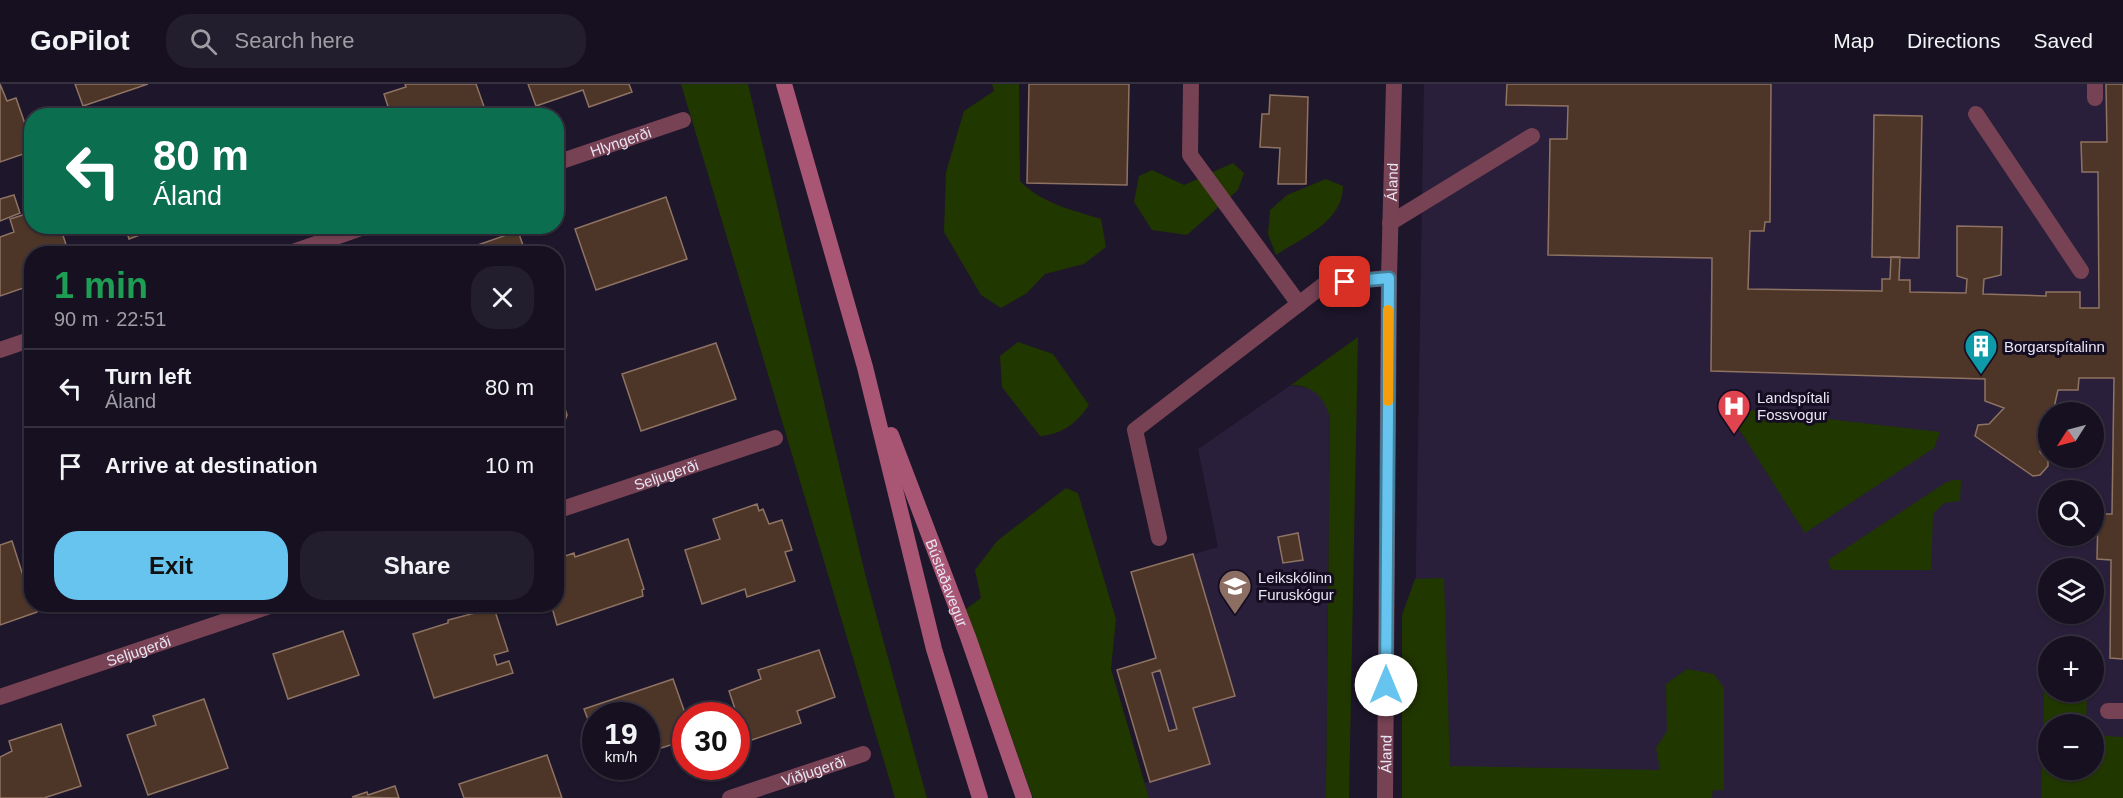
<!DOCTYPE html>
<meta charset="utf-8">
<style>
:root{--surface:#161020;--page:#231e2d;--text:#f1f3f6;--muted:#9e9da5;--line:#35303e;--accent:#66c4ef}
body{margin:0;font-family:Helvetica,sans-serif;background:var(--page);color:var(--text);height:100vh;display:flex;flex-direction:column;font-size:22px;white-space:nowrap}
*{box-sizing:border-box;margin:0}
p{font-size:20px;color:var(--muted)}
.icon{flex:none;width:33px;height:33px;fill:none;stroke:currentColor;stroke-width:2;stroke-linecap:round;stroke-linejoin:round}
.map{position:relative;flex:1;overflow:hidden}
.side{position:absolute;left:24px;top:162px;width:540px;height:366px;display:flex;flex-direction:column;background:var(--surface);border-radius:24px;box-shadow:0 2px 4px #0004,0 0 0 2px var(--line)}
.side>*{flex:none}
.top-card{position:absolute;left:24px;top:24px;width:540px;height:126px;border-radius:24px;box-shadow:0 2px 4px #0004,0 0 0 2px var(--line);background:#0b6e4f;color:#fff;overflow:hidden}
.needle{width:39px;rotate:234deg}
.tools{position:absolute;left:2038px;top:318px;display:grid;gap:12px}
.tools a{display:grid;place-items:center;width:66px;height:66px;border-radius:50%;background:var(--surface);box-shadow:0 2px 4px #0004,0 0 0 2px var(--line);font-size:30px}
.speed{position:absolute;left:582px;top:618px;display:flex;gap:12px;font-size:30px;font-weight:700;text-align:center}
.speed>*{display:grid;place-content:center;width:78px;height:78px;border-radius:50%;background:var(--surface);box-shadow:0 2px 4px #0004,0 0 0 2px var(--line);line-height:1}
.speed small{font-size:15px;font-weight:400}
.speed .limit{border:9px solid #d22;background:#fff;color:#111}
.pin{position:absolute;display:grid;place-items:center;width:51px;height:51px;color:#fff;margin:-26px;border-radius:12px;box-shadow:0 3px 9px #0006}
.me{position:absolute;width:66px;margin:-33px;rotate:0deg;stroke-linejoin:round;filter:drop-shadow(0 0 4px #0008)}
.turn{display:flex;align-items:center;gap:21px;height:126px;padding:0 30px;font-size:27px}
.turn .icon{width:78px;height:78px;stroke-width:2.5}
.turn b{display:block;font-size:42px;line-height:51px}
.round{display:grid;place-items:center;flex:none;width:63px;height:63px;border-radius:24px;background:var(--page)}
.summary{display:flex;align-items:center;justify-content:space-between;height:102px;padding:0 30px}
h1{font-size:36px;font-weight:600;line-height:45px;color:#1e9e55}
.action{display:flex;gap:12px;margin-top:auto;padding:12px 30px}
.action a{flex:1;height:69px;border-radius:24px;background:var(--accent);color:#111;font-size:24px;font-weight:600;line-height:69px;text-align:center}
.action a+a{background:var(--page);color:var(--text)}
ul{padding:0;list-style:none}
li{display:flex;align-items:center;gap:18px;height:78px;padding:0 30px;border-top:2px solid var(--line)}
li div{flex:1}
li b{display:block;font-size:22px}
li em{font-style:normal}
header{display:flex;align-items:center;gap:36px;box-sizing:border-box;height:84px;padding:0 30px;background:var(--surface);border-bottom:2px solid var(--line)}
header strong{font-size:28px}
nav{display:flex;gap:33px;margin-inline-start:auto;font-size:21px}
.search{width:420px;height:54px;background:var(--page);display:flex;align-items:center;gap:15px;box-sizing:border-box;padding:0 21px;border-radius:24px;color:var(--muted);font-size:22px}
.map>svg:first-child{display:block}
.built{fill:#291f3a;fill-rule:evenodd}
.green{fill:#213700}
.building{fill:#4d3627;stroke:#8e7363;stroke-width:1.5;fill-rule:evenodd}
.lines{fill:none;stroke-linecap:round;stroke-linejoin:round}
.service{stroke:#764254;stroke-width:16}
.minor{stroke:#764254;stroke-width:16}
.secondary{stroke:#a95674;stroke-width:16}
.route-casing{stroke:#427f9b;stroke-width:15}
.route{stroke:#66c4ef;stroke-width:10}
.slow{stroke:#f59e0b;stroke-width:10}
.labels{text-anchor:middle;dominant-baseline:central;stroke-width:6;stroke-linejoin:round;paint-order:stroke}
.street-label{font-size:15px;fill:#e9e4f3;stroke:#150d21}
.poi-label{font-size:15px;fill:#e9e4f3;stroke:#150d21;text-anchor:start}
</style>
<header>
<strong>GoPilot</strong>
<div class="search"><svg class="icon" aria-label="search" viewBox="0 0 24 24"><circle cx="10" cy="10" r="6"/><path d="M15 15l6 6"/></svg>Search here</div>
<nav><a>Map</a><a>Directions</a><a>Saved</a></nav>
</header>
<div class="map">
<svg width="2123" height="714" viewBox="0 0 2123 714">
<rect width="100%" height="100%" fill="#1e162b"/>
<path class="built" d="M1424 0H2123V714H1412ZM2049 328H2094V374H2049ZM2049 406H2094V452H2049ZM2049 484H2094V530H2049ZM2049 562H2094V608H2049ZM2049 640H2094V686H2049Z
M1291 301 1313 305 1325 316 1330 333 1326 714H1149L1143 699 1150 698 1117 586 1156 574 1131 488 1218 463 1198 365Z"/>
<path class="green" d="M681 0H748L866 494 927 714H895Z
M992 0H1019L1020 97C1041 119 1072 126 1101 135L1106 163 1084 180 1045 190 1027 209 1001 224 981 211 944 148 946 88 964 27 994 7Z
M1233 79 1244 89 1238 106 1187 151 1152 146 1134 118 1139 92 1152 86 1184 101Z
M1326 95 1343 102C1343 138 1303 153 1276 171L1268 150 1270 126 1287 111Z
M1358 253 1349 714H1326L1330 333C1323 312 1314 302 1291 301Z
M1018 258 1053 270 1089 321C1077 339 1061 351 1040 352L1002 303 1000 272Z
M1725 323 1940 348 1934 364 1805 449Z
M1953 396H1961L1960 417 1944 419 1933 430 1931 486H1831L1828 476 1945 399Z
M1066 404 1078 409 1116 535 1111 585 1149 714H1033L966 525 981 514 975 486 997 457Z
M1444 494 1450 682 1660 686 1656 664 1667 647 1666 600 1687 585 1714 590 1724 604V706H1713L1712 714H1402V531L1415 495Z
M2045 570H2049V608H2087L2086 640H2049V686H2094V651L2123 653V714H2041Z"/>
<path class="building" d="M0 0 7 17 16 14 32 60V67L0 78Z
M75 0H148L83 22Z
M405 0H476L487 31 391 32 384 10 406 3Z
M528 0H629L632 8 589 23 583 6 536 22Z
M1029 0H1129L1127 101 1027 99Z
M1507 0H1771L1770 138H1765L1764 147H1750L1748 205 1882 207V195H1890L1891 173H1900L1899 196H1910V208L1966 209 1967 195 1957 192V142L2002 143 2001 191 1984 195 1983 210 2046 212V208H2080V224H2099L2098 88H2082L2081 58H2107L2106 0H2123V575L2110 574 2111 476 2097 475 2098 430H2112L2114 294H2079L2078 306H2058L2053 328H2049V341L2046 340 2040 368 2048 377V382L2040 391 2033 392 1975 352 1978 341 1989 340 2004 324 1985 317V295L1711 287 1712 174 1548 171 1550 55H1567L1568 22 1506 21Z
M1270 11 1308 13 1306 100H1278L1280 64 1260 63 1262 30H1269Z
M1874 31 1922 32 1919 174 1872 173Z
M14 111 20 129 0 137V115Z
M666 113 687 175 596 206 575 145Z
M32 128V142H60L69 170H32V201L0 212V153L14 148 10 135Z
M125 142H164L129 155Z
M518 147 526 170H452Z
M716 259 736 315 641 347 622 290Z
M556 284 562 301 558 302 567 331 561 348 556 350Z
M32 330V358L23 333Z
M757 420 759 427 763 425 769 440 782 436 792 466 785 468 795 497 747 513 745 505 702 520 685 466 720 455 713 435Z
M1298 449 1303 476 1283 479 1278 453Z
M628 455 644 505 642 506 643 512 557 541 551 520H556V475L574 469 575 473Z
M12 457 32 520 37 528 0 541V461Z
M1193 470 1235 612 1193 624 1210 680 1150 698 1117 586 1156 574 1131 488ZM1160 586 1177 645 1169 647 1152 589Z
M494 524 508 567 494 571 497 581 509 577 513 589 434 614 413 550 448 539V536Z
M343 547 359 591 288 615 273 570Z
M819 566 835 613 797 627 801 639 746 658 729 607 761 595 758 586Z
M673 595 686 632V656L646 669V632H596V657L584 625Z
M204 615 228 684 148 711 127 651 156 641 153 632Z
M61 640 81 702 44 714H0V673L12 667 9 657Z
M547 671 562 714H464L459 700Z
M395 702 399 714 352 713 367 708 368 711Z"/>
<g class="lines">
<path class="service" d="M1191 0 1190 71 1299 220
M2095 14V0
M1976 30 2081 187
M1390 139 1532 52
M2108 627H2123"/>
<g class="minor">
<path id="s1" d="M556 79 683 36"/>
<path d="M287 170 367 142"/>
<path d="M0 266 32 255"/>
<path id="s2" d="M556 427 775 354"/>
<path d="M1159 454 1135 346 1326 199 1389 194"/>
<path id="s3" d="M0 613 276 520"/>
<path id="s4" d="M730 714 863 670"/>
<path id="s5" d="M1385 714 1389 194 1394 0"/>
</g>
<g class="secondary">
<path d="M784 0 865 283 934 565 980 714"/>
<path id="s6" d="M891 351 968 553 1024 714"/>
</g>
</g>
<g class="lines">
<defs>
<path id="route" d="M1345 198 1389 194 1386 601"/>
</defs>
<use href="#route" class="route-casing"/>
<use href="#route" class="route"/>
<path class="slow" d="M1388 317V226"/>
</g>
<defs>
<symbol id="building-pin" viewBox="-11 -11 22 30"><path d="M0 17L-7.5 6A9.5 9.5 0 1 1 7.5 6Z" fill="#0f9aa8" stroke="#150d21"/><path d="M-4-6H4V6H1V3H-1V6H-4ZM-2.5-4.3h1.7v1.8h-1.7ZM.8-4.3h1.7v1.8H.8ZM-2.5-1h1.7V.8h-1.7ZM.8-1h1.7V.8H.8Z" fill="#fff"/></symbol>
<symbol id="hospital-pin" viewBox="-11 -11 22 30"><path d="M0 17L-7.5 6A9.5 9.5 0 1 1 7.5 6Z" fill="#e0444e" stroke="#150d21"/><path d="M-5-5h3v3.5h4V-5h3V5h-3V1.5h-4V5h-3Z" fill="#fff"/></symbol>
<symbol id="school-pin" viewBox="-11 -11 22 30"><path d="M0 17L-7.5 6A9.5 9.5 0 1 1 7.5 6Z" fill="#8d6e63" stroke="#150d21"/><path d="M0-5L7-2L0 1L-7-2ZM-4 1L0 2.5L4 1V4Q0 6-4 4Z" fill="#fff"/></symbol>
</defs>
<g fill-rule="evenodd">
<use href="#building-pin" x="1962" y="243" width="38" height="52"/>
<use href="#hospital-pin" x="1715" y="303" width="38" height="52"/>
<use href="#school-pin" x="1216" y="483" width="38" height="52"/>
</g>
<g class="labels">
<g class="street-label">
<text stroke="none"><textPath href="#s1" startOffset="68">Hlyngerði</textPath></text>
<text stroke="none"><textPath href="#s5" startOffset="616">Áland</textPath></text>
<text stroke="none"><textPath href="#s2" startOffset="116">Seljugerði</textPath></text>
<text stroke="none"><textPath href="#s6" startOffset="158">Bústaðavegur</textPath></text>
<text stroke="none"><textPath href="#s3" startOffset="146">Seljugerði</textPath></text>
<text stroke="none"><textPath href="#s5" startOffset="44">Áland</textPath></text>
<text stroke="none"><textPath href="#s4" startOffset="88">Viðjugerði</textPath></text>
</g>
<g class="poi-label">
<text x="2004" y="262">Borgarspítalinn</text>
<text x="1757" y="313">Landspítali<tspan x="1757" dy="17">Fossvogur</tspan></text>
<text x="1258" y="493">Leikskólinn<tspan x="1258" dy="17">Furuskógur</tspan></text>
</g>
</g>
</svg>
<div class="tools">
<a><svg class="needle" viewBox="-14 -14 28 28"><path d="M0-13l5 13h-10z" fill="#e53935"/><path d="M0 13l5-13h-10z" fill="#9e9da5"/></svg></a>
<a><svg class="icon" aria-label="search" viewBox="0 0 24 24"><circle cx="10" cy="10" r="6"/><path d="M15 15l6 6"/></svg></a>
<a><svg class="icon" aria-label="layers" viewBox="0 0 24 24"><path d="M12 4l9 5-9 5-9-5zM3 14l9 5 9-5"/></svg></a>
<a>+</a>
<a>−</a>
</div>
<div class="speed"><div>19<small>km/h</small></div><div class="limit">30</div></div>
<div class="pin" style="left:1345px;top:198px;background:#d93025"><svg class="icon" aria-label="arrive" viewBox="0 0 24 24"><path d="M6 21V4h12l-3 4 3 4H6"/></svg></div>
<svg class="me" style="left:1386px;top:601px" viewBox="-20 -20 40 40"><circle r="19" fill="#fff"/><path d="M0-13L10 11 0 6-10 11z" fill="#66c4ef"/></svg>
<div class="top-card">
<div class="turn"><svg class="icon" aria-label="left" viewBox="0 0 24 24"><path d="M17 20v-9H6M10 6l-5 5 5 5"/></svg><div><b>80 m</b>Áland</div></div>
</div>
<section class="side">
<div class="summary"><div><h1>1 min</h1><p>90 m · 22:51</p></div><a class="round"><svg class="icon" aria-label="close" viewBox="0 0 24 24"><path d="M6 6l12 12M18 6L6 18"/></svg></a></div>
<ul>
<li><svg class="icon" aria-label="left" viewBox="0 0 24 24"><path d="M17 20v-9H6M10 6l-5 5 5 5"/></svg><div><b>Turn left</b><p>Áland</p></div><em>80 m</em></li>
<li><svg class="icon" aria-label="arrive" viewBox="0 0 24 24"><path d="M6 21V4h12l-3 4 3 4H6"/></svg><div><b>Arrive at destination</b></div><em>10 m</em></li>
</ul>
<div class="action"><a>Exit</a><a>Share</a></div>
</section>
</div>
